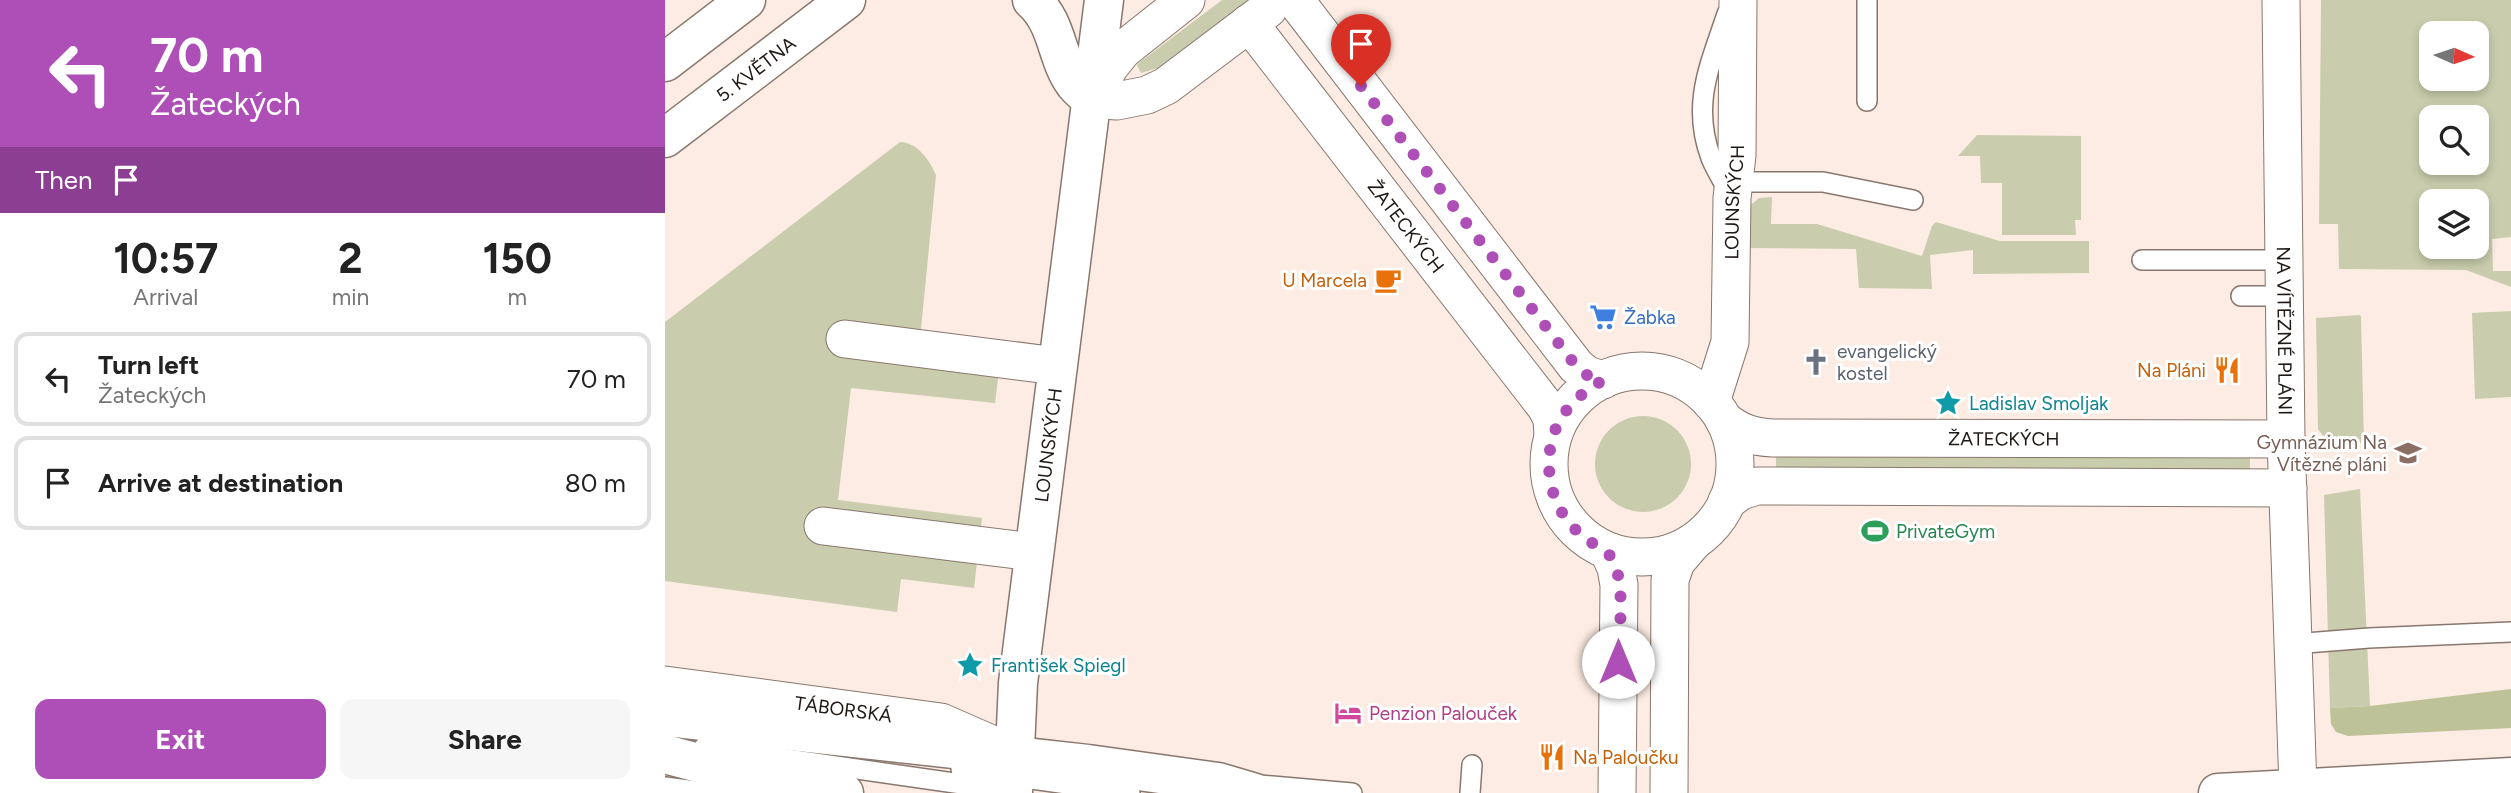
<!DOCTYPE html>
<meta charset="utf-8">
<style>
:root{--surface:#fff;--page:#f6f6f6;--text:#222;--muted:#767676;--line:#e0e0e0;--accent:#ae4eb7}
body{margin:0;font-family:Figtree,sans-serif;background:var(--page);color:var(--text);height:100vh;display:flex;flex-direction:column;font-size:26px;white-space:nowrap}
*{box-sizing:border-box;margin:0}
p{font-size:23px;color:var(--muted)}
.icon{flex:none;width:38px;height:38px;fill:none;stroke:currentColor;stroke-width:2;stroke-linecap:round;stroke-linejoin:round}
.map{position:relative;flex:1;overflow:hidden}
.drawer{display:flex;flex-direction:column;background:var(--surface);width:665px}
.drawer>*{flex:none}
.top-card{background:#ae4eb7;color:#fff;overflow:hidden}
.needle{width:46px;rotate:93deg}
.controls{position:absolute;left:1754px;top:21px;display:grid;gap:14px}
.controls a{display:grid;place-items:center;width:70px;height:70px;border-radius:14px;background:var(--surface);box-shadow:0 4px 10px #0003;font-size:35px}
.pin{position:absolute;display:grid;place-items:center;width:60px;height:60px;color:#fff;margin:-72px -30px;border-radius:50% 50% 50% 0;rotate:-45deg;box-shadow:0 0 7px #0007}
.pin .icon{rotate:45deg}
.me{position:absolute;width:77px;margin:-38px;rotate:0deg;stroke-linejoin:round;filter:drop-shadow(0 0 5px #0008)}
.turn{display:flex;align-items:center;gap:24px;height:147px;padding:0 35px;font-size:32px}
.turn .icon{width:91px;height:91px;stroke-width:2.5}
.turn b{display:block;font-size:49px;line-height:60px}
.then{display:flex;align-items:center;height:66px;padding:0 35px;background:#0003;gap:14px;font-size:26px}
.eta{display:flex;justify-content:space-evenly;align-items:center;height:119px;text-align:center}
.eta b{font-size:42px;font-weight:700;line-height:49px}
.button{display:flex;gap:14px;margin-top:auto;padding:14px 35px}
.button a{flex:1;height:80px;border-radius:14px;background:var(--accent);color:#fff;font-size:28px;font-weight:700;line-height:80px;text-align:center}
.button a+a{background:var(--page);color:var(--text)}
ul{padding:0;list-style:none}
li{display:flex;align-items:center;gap:21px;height:94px;margin:0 14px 10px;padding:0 21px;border:4px solid var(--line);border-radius:14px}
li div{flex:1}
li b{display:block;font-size:26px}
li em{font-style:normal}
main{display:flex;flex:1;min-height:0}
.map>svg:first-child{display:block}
.green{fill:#c9cdad;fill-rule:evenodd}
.forest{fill:#bec299}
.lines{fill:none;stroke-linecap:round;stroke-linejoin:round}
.lane-casing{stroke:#89776d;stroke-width:22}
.street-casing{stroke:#89776d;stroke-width:39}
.secondary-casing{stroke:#89776d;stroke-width:41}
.lane{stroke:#fff;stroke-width:19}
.street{stroke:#fff;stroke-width:37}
.secondary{stroke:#fff;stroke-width:38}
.route{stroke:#ae4eb7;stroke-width:12;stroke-dasharray:0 21.6}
.labels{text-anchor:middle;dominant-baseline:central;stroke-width:6;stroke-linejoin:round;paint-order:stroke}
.street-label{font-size:19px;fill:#1f1814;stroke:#fff}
.food-label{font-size:19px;fill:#c56008;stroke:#fff;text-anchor:end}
.shop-label{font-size:19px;fill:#366cbe;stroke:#fff;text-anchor:start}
.worship-label{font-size:19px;fill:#5b616d;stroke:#fff;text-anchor:start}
.culture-label{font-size:19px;fill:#0d838f;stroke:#fff;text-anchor:start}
.education-label{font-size:19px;fill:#785e54;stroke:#fff;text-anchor:end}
.leisure-label{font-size:19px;fill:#27864d;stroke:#fff;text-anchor:start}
.hotel-label{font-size:19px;fill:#b23c85;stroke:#fff;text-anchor:start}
</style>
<main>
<section class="drawer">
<div class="top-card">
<div class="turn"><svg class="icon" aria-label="left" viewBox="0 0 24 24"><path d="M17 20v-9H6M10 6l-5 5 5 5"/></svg><div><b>70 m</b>Žateckých</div></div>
<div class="then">Then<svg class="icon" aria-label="arrive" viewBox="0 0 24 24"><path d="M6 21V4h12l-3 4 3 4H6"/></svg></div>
</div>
<div class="eta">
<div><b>10:57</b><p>Arrival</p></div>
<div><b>2</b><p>min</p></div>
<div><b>150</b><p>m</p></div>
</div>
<ul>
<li><svg class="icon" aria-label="left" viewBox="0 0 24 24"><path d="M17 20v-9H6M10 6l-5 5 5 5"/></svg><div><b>Turn left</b><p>Žateckých</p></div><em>70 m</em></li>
<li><svg class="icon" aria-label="arrive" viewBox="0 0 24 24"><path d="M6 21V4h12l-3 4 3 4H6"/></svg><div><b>Arrive at destination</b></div><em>80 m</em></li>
</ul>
<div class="button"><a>Exit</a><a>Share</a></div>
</section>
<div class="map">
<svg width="1846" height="793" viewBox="0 0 1846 793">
<rect width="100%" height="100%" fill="#fcece3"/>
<path class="green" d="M557 0H584L504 62 493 68 476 73 472 65 475 62Z
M1656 0H1846V237L1827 239 1828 271H1846V287L1801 270 1674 269 1673 224H1654ZM1766 33H1811V79H1766ZM1766 117H1811V163H1766ZM1766 201H1811V247H1766Z
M1312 135 1416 136V220H1410L1411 235H1337V183H1316L1315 156H1293Z
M235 142C253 143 264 159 271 175L254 350 335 363 330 403 186 388 173 500 317 518 309 588 236 579 232 612 0 581V322Z
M1107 197 1106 224H1152L1257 256 1267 226 1271 222 1335 241H1424V273L1308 274V250L1265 255 1267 289 1194 288 1191 249 1078 248 1080 210 1094 198Z
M1846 311V397L1810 399 1807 313Z
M1694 315 1696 316 1699 443 1662 441 1653 429 1651 318Z
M930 464a48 48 0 1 1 96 0a48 48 0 1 1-96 0Z
M1585 449V477H1111V450Z
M1695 489 1705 706 1665 708 1659 495Z"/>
<path class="forest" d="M1846 689V728L1683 736 1671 732 1666 724 1665 708 1705 706Z"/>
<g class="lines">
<defs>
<path id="lane" d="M1062 14C1045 65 1026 104 1046 158 1051 170 1058 181 1064 192
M1202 101V0
M1068 182H1158L1248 200
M1477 260H1619
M1576 296H1619
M1628 644 1704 638 1846 632
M39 747 352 792
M296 769 465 793
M583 784 687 793
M0 787 46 793
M56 793 89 787
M805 793 807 765"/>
<g id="street">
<path d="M521 0 458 50 445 66 427 99 452 101 482 95 501 86 603 9"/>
<path d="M630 0 911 366 922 375 938 380"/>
<path id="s1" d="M1616 0 1621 439 1633 788"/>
<path id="s2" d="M584 23 881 407 887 419 888 435"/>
<path d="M180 339 392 366"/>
<circle cx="977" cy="464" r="93"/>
<path id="s3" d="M1046 402 1065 342 1067 198 1072 155 1073 0"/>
<path id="s4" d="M1059 420C1075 433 1088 437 1108 438L1621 439"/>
<path d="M1062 501 1076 491 1092 486 1623 488"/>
<path d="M158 526 368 552"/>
<path d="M944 552 951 568 954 585 952 793"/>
<path id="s5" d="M0 685 276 722 340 750"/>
<path d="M1004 793 1005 580 1011 562 1028 542"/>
</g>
<g id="secondary">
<path d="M367 0C394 24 390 57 410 84 415 90 421 95 427 99"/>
<path d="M0 62 81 0"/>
<path id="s6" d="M0 138 181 0"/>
<path d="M0 717 423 764 553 782 590 793"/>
<path d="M0 754 109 783 179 793"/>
<path id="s7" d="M348 793 353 683 439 0"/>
<path d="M1553 793 1846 777"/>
</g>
</defs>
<use href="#lane" class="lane-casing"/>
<use href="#street" class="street-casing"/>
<use href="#secondary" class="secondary-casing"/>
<use href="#lane" class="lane"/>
<use href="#street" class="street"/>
<use href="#secondary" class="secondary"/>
</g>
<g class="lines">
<path class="route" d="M696 86 911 366 922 375 938 380C924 389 911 397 901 411 878 440 879 488 900 517 905 524 912 532 919 537 933 549 942 546 950 565 960 590 954 634 953 662"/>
</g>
<defs>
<symbol id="cafe-bare" viewBox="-9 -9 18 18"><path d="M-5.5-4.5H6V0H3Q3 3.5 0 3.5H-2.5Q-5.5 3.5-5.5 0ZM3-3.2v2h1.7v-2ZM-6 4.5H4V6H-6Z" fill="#e8710a" stroke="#fff" stroke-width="2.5" paint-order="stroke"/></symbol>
<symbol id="supermarket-bare" viewBox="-9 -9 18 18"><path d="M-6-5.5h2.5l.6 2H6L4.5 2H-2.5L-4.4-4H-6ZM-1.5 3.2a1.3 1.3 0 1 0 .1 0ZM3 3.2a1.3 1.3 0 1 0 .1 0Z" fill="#3f7fe0" stroke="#fff" stroke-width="2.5" paint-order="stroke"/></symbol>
<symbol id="church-bare" viewBox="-9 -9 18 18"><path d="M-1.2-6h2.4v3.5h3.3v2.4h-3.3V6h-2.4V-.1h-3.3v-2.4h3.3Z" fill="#6b7280" stroke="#fff" stroke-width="2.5" paint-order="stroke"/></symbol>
<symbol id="restaurant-bare" viewBox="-9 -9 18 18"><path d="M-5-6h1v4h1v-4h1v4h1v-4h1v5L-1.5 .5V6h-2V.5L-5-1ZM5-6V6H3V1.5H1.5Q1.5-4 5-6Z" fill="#e8710a" stroke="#fff" stroke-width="2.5" paint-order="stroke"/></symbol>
<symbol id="sight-bare" viewBox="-9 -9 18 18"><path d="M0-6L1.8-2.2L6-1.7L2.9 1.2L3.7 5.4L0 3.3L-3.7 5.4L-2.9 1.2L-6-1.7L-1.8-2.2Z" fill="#0f9aa8" stroke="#fff" stroke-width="2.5" paint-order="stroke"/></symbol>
<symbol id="school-bare" viewBox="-9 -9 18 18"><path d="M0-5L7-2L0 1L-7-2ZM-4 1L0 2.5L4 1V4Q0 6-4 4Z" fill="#8d6e63" stroke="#fff" stroke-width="2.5" paint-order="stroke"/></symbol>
<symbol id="stadium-bare" viewBox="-9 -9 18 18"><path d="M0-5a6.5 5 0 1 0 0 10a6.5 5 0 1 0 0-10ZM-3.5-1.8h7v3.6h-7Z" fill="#2e9e5b" stroke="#fff" stroke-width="2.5" paint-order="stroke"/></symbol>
<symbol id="hotel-bare" viewBox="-9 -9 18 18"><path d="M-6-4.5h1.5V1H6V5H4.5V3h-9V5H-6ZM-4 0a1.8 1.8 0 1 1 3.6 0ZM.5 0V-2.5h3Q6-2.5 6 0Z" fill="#d1479c" stroke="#fff" stroke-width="2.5" paint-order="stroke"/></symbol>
</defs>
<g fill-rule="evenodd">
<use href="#cafe-bare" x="704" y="261" width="38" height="38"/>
<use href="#supermarket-bare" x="919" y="298" width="38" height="38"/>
<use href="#church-bare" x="1132" y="343" width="38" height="38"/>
<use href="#restaurant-bare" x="1543" y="351" width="38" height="38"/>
<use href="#sight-bare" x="1264" y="384" width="38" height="38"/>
<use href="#school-bare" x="1724" y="434" width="38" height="38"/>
<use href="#stadium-bare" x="1191" y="512" width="38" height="38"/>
<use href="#sight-bare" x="286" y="646" width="38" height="38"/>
<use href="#hotel-bare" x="664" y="694" width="38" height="38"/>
<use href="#restaurant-bare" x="868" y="738" width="38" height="38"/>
</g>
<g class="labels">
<g class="street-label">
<text stroke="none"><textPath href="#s6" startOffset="114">5. KVĚTNA</textPath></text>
<text stroke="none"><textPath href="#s3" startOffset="203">LOUNSKÝCH</textPath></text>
<text stroke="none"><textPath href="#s2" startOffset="257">ŽATECKÝCH</textPath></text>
<text stroke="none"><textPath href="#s1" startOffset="331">NA VÍTĚZNÉ PLÁNI</textPath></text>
<text stroke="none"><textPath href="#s4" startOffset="284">ŽATECKÝCH</textPath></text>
<text stroke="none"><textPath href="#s7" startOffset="350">LOUNSKÝCH</textPath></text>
<text stroke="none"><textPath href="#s5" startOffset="180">TÁBORSKÁ</textPath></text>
</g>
<g class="food-label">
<text x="702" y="280">U Marcela</text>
<text x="1541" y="370">Na Pláni</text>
<text x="908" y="757" text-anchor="start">Na Paloučku</text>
</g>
<g class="shop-label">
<text x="959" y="317">Žabka</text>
</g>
<g class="worship-label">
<text x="1172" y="351">evangelický<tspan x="1172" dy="22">kostel</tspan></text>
</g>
<g class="culture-label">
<text x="1304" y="403">Ladislav Smoljak</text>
<text x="326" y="665">František Spiegl</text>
</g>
<g class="education-label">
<text x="1722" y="442">Gymnázium Na<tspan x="1722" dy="22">Vítězné pláni</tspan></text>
</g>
<g class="leisure-label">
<text x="1231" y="531">PrivateGym</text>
</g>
<g class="hotel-label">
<text x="704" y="713">Penzion Palouček</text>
</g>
</g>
</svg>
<div class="controls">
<a><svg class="needle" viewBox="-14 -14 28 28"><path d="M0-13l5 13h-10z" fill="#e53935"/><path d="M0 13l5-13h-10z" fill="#767676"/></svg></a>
<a><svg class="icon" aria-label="search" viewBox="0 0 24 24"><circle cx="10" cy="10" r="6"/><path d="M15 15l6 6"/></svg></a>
<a><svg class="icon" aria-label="layers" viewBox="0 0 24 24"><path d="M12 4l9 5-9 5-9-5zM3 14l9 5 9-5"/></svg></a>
</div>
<div class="pin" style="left:696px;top:86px;background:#d93025"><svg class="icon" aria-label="arrive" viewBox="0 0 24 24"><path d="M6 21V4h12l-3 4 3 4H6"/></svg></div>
<svg class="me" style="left:953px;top:662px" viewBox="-20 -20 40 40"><circle r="19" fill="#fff"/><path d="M0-13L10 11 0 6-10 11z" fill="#ae4eb7"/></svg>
</div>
</main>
